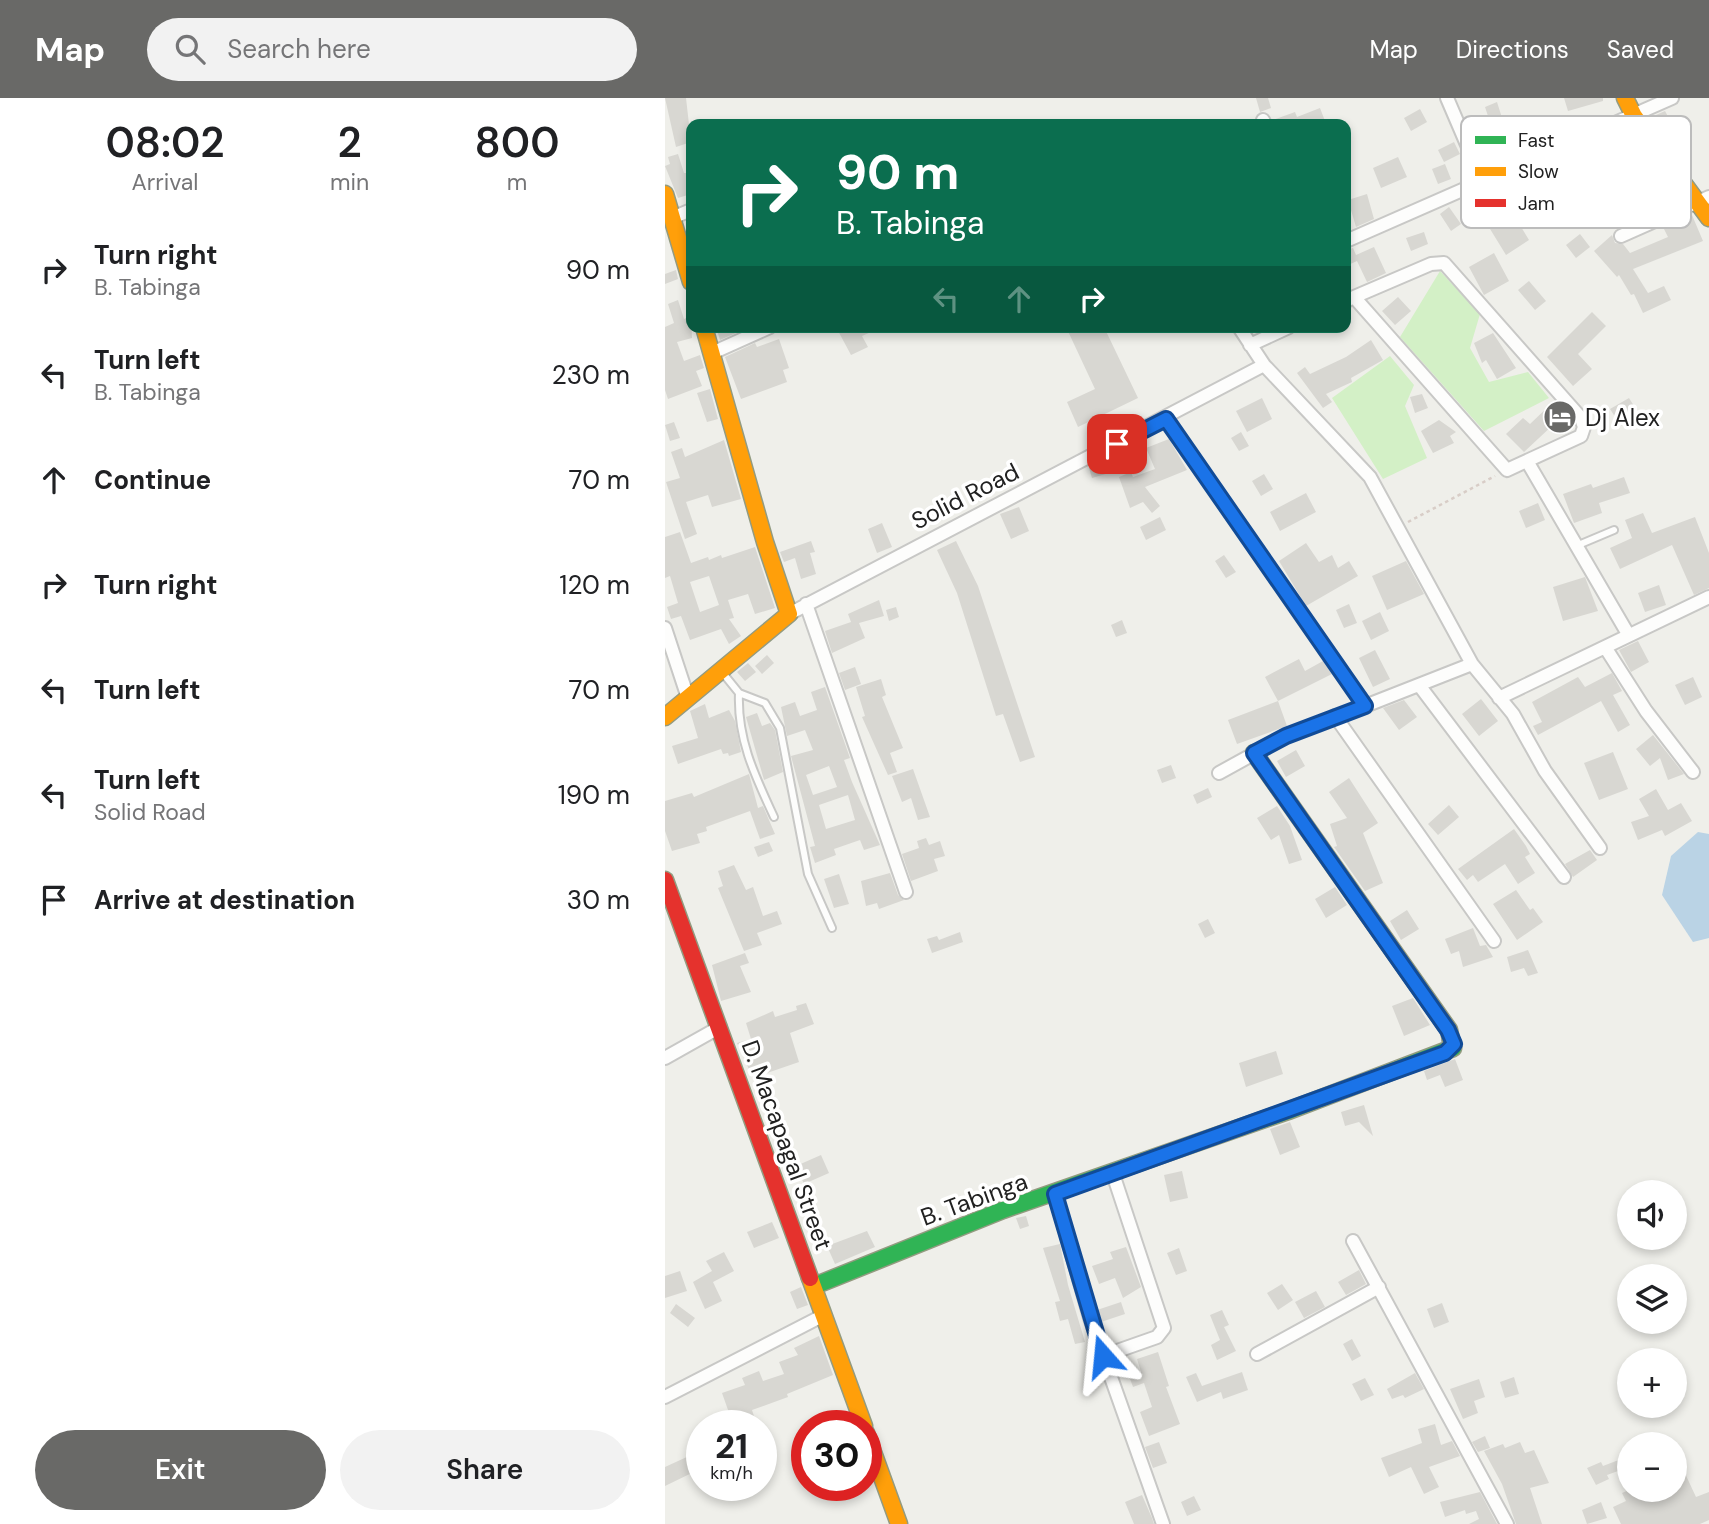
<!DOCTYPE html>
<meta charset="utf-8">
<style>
:root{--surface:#fff;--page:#f2f2f2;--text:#202124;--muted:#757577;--accent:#696967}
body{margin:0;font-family:"DM Sans",sans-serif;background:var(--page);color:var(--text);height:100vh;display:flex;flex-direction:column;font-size:26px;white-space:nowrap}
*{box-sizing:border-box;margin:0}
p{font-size:23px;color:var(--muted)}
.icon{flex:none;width:38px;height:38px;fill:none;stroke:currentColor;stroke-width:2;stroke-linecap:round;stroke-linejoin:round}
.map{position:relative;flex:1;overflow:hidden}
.panel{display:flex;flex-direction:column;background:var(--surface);width:665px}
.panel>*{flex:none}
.hud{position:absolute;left:21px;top:21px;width:665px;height:214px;border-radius:14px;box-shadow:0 4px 10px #0003;background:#0b6e4f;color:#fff;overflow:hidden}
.tools{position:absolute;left:952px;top:1082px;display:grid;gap:14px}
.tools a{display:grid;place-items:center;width:70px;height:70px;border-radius:50%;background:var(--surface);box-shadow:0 4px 10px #0003;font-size:35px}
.speed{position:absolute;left:21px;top:1312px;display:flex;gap:14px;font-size:35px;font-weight:700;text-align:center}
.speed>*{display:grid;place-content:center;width:91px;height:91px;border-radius:50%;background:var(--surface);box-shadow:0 4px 10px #0003;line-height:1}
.speed small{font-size:18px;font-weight:400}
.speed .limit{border:10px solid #d22;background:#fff;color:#111}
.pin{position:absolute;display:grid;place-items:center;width:60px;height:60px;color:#fff;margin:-30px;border-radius:14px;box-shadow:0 4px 10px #0006}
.me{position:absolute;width:77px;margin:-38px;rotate:342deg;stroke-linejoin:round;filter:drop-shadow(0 0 5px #0008)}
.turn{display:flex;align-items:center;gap:24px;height:147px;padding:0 35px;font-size:32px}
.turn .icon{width:91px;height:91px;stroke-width:2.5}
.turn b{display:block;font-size:49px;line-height:60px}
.lanes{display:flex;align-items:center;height:66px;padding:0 35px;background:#0003;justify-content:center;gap:35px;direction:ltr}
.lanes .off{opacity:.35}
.eta{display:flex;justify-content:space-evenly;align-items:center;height:119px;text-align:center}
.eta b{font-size:42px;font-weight:600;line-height:49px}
.action{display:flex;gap:14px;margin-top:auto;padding:14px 35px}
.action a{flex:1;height:80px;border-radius:42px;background:var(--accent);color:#fff;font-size:28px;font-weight:600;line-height:80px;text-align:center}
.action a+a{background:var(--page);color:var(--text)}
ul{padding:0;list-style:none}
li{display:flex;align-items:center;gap:21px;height:105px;padding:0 35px}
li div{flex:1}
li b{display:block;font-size:26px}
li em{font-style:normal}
header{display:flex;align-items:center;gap:42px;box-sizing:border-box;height:98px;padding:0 35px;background:var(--accent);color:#fff}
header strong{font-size:33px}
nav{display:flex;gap:38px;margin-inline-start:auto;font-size:24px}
.search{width:490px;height:63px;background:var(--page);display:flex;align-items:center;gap:18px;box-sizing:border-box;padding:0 24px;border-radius:38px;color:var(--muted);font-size:26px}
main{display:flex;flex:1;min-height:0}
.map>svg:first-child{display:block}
.grass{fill:#d3f0c6}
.water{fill:#bad3e5}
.building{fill:#d8d7d2;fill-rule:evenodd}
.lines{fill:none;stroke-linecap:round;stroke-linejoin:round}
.lane-casing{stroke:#c8c8c6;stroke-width:10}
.street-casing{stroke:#c8c8c6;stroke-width:16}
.fast-casing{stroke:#939b80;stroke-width:19}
.slow-casing{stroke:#939b80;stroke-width:19}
.jam-casing{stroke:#939b80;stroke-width:19}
.path{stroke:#d8cdc7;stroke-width:2.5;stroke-dasharray:3.5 3.5;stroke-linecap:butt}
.lane{stroke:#fdfdfc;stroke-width:6}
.street{stroke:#fdfdfc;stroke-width:12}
.fast{stroke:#30b455;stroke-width:16}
.slow{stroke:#ff9f0a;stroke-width:16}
.jam{stroke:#e5322d;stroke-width:16}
.route-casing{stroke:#114b97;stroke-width:18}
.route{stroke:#1a73e8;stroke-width:12}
.labels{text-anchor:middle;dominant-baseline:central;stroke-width:7;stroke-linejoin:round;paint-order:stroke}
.poi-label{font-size:24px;fill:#212121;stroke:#fff;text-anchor:start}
.street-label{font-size:24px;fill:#212121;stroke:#fff}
.key{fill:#fff;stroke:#bcbcbc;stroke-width:2}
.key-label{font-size:19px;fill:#212121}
</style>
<header>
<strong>Map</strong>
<div class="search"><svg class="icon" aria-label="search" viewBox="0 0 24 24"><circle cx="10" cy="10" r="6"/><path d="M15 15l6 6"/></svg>Search here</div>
<nav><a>Map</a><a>Directions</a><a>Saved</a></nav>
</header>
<main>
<section class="panel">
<div class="eta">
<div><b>08:02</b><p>Arrival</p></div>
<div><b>2</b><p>min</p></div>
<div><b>800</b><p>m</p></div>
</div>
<ul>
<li><svg class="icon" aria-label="right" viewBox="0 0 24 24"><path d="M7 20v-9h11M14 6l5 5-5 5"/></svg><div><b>Turn right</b><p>B. Tabinga</p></div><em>90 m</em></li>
<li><svg class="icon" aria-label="left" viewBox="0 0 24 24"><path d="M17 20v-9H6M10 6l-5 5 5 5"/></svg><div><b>Turn left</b><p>B. Tabinga</p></div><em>230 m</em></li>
<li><svg class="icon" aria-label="ahead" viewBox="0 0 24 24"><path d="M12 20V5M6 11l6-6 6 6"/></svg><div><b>Continue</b></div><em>70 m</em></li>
<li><svg class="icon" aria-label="right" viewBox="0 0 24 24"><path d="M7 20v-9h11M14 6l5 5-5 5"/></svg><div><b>Turn right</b></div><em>120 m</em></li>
<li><svg class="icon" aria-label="left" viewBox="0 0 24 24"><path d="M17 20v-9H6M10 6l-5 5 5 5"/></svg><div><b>Turn left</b></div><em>70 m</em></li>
<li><svg class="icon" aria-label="left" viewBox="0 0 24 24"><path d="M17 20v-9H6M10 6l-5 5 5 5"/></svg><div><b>Turn left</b><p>Solid Road</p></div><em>190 m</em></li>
<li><svg class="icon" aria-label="arrive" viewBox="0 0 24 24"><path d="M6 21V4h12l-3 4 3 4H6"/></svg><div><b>Arrive at destination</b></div><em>30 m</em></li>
</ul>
<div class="action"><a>Exit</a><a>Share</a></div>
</section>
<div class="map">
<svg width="1044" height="1426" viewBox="0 0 1044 1426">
<rect width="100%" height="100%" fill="#efefea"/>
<path class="grass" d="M775 173 815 216 805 250 824 284 863 274 884 300 819 333 735 239Z
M725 258 749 287 740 308 762 360 718 381 667 300Z"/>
<path class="water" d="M1033 734 1044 736V840L1028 844 997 797 1006 758Z"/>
<path class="building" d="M0 0H21L26 44 11 49Z
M591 0H603L606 10 595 14Z
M899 0H938V3L903 13Z
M832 4 838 23 826 27 820 9Z
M655 10 660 23 652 26H609L608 22 630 14 632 19Z
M755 11 762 24 746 33 739 20Z
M1000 13 1006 24 998 29 991 17Z
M789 44 795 56 779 64 773 52Z
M13 56 19 75H26V96L13 100 0 68 5 66 3 59Z
M733 59 742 79 716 90 708 70Z
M780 66 786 81 773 86 767 71Z
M702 96 709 121 691 129 683 102Z
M784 109 796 126 786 133 775 116Z
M845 111 864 142 841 157 822 126Z
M1027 117 1038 143 968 171 983 195 999 188 1006 202 978 215 969 196 966 197 954 177 952 179 929 153 947 137 950 145 958 146 965 155 1003 139 998 129Z
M759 134 763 146 746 153 741 140Z
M915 136 925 149 911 160 901 147Z
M709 149 721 175 702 184 692 163 681 168V152L688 150 691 157Z
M829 155 844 183 819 197 804 169Z
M11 172 13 181 0 186V176Z
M864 183 881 203 870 212 853 192Z
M733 199 746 213 730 227 717 213Z
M13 202 19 221 26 218 27 240 12 244 19 263 35 257 39 270 31 273 37 288 3 301 0 292V229L9 225 3 206Z
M927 214 941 228 913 256 927 271 908 288 882 259Z
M51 229H69L71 235 55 242Z
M171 229H217L197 238 203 249 186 257Z
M401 229H439L473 300 413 329 402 304 430 291Z
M828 235 851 270 832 281 821 262 817 265 809 245Z
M114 241 124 270 118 272 122 284 76 301 60 259 90 245 92 249Z
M706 242 718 262 686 280 687 284 661 296 667 304 658 310 632 275 640 269 645 276 681 259Z
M45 291 53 321 42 324 32 295Z
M757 296 763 310 750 315 745 299Z
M597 300 607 321 582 334 571 313Z
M964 300 974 316 956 328 945 311Z
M889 303 904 319 893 330 889 326 859 354 841 336 858 320 865 326Z
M774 322 791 334 785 338 789 345 768 355 756 333Z
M9 324 15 340 5 343 0 327Z
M576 334 584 348 574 353 566 340Z
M504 341 522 372 480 389 495 408 487 415 478 404 465 410 454 379 466 374 468 379 490 371 481 350Z
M59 342 76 401 47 409 43 397 21 404 32 436 20 441 1 384 15 380 6 354 17 350 20 359Z
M440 365 444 375 427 380 424 370Z
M599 376 608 391 596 398 587 383Z
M959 379 965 395 934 405 937 415 909 425 898 396 926 386 928 390Z
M641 395 651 414 615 433 605 414Z
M873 405 880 422 861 430 854 413Z
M354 409 364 433 346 441 335 416Z
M978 415 987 435 1030 419 1044 455V490L1029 497 1007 447 955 471 945 450 967 440 960 422Z
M495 419 501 432 481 442 475 429Z
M217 425 227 449 212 455 203 431Z
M15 434 26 465 43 459 44 462 56 457 57 460 90 449 110 510 90 516 83 496 63 502 69 520 64 521 76 538 64 546 56 531 25 542 16 518 6 521 2 509 13 505 5 478 0 480V439ZM44 478 54 507 35 514 25 484Z
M146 443 150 454 145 455 151 476 136 481 130 460 119 464 115 454Z
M291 443 313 488 370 659 355 664 338 616 331 618 292 495 272 452Z
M641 445 654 464 667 457 673 470 684 463 693 478 641 508 614 463Z
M559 457 571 474 561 480 550 463Z
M741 463 759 496 722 512 707 478Z
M920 479 933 513 898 523 888 489Z
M994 487 1001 507 980 514 973 495Z
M214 502 219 518 194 525 200 540 167 555 160 533 186 524 183 516Z
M684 506 692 525 679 530 671 512Z
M231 509 234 519 224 523 221 512Z
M715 514 724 533 706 542 697 523Z
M457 522 462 535 451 539 446 527Z
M973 543 984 564 966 574 954 552Z
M710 552 725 581 708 589 694 560Z
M102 557 109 565 97 576 90 568Z
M634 561 640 573 658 563 667 576 613 603 600 579Z
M83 565 91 574 80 583 72 574Z
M190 569 196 586 180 592 174 575Z
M947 575 957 593 948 597 965 627 953 634 936 603 873 637 868 628 877 624 867 604 913 579 920 589Z
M1028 579 1037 599 1020 607 1010 587Z
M216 581 221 597 217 599 238 650 225 655 232 674 223 677 197 619 200 618 191 589Z
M160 589 185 660 179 662 187 684 215 747 199 752 195 742 169 751 171 757 150 765 145 749 150 748 126 658 148 652 140 632 122 638 116 609 130 604 135 618 152 612 146 594ZM164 668 172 689 148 697 141 677ZM183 697 190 722 161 731 154 707Z
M816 601 833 623 814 638 797 616Z
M739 602 752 619 734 632 718 610Z
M613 603 622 628 572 646 563 622Z
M40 606 44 620 64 612 70 623 76 654 64 658 63 655 58 656 56 651 13 666 7 648 33 640 25 613Z
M92 615 97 628 105 625 110 632 118 674 99 682 81 619Z
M988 637 1019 676 1003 682 995 660 985 668 971 651Z
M631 652 640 668 621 679 612 663Z
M948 654 963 691 934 702 919 665Z
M506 667 511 680 497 685 492 672Z
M248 671 265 719 253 722 246 700 237 704 227 678Z
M84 676 93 710 98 708 110 736 95 741 85 713 41 729 42 733 32 736 35 745 7 753 0 733V703L27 695 29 699Z
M684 680 713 725 698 735 718 785 700 793 669 749 672 748 665 726 682 720 664 694Z
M543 690 547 699 532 706 528 697Z
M991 691 1003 712 1016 705 1027 723 1000 738 997 732 973 742 966 724 984 718 974 701Z
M784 707 794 719 773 737 763 726Z
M612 708 625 728 637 762 624 766 614 737 606 742 592 720Z
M849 731 861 748 865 756 860 759 870 775 853 786 840 766 813 784 808 777 802 782 793 771Z
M261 740 264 747 275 743 280 758 269 761 273 773 246 783 237 756 254 750 252 743Z
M104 744 108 753 93 759 89 749Z
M925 752 932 762 908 779 900 766Z
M69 767 81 792 88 789 98 818 112 813 117 826 92 835 97 847 79 853 53 790 58 788 53 773Z
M225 775 233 797 239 802 214 811 212 805 201 808 196 783Z
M174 776 184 806 169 810 159 781Z
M670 789 682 807 661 820 650 801Z
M851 792 865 812 868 810 878 824 852 842 828 806Z
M742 812 754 831 736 842 725 823Z
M543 821 550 835 540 840 533 826Z
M808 830 815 848 821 847 828 859 798 869 794 853 786 856 780 841Z
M295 834 298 844 267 855 262 841 272 838 274 842Z
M863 852 873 875 863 878 859 870 846 874 842 859Z
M80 855 84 865 75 868 86 894 56 903 47 867Z
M748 900 765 927 739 938 727 908Z
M141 905 149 926 125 935 134 964 88 980 72 945 86 941 81 925 108 913 110 919 132 912 131 908Z
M611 953 618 976 581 989 574 965Z
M790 961 798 982 780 989 775 977 762 982 759 973Z
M699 1007 708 1038 694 1024 680 1028 676 1014Z
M625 1024 635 1049 615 1057 605 1031Z
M156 1057 164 1075 139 1086 131 1068Z
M517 1073 523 1100 505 1104 499 1077Z
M361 1118 364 1128 355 1131 351 1120Z
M107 1124 114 1140 89 1150 82 1134Z
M202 1133 210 1149 170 1166 162 1148Z
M395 1146 403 1187 420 1244 410 1246 403 1221 395 1223 390 1204 395 1203 378 1150Z
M461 1149 476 1189 458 1200 450 1180 434 1186 427 1168 448 1161 445 1154Z
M514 1150 522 1173 511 1177 502 1155Z
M59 1154 69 1173 48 1184 57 1203 40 1211 28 1184 47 1173 41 1163Z
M694 1172 701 1186 681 1197 673 1184Z
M15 1173 22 1193 0 1200V1178Z
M617 1186 628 1202 613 1212 602 1195Z
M136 1189 143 1207 132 1211 125 1194Z
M651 1193 660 1209 639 1220 630 1204Z
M456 1204 460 1216 436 1224 432 1212Z
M777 1205 784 1224 769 1230 762 1211Z
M11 1206 30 1220 23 1229 5 1215Z
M557 1212 564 1227 559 1229 571 1253 552 1262 546 1247 555 1242 545 1217Z
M154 1238 168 1277 122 1296 123 1299 87 1312 89 1318 68 1326 57 1295 80 1287 77 1280 94 1273 98 1283 119 1276 114 1264 133 1257 129 1250Z
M687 1241 696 1258 687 1263 678 1246Z
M493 1254 504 1288 501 1289 515 1326 484 1338 475 1314 487 1309 479 1285 468 1289 464 1278 476 1274 472 1261Z
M577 1274 583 1292 558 1301 556 1294 532 1304 521 1279 531 1275 537 1288Z
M750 1275 759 1291 740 1300 738 1297 727 1301 722 1291Z
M849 1279 854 1296 840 1300 835 1284Z
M700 1280 709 1297 696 1303 687 1286Z
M814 1281 820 1299 809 1303 813 1315 798 1321 785 1291Z
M770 1326 776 1347 787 1343 795 1358 764 1369 774 1389 759 1396 746 1369 724 1379 716 1360 757 1345 753 1331Z
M820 1338 825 1350 813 1354 807 1344Z
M494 1344 502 1365 488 1370 480 1349Z
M855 1344 860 1355 869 1352 884 1385 865 1390 877 1426H851L837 1386 819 1353 838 1346 840 1350Z
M37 1352V1370L0 1388V1369Z
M1010 1354 1031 1399 1044 1394V1422L1035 1426H956L948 1409 961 1403 957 1395 966 1391H1010Z
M964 1358V1369L942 1377 944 1381 931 1387 922 1370 936 1364 938 1368Z
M815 1394 832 1426H804L814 1421 811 1413 801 1416 800 1412 780 1419 775 1404Z
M477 1397 487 1420 489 1426H469L460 1404Z
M529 1398 536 1412 522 1418 516 1404Z
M936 1404 942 1420 922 1426 917 1412Z"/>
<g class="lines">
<defs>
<path id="lane" d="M911 448 949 432
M57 574 74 595 100 605 115 630 143 776 167 830
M74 595C72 641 90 678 109 719"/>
<path id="street" d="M782 0 818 84
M598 22 600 26
M7 120 26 112
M956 138 1044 99
M681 143 1007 0
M681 203 689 199 766 166 779 165 916 320 919 329 916 338 842 372 689 199
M585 247 624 229
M47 255 105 229
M599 267 705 379 807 566 848 616 880 673 935 750
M501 321 700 608 807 566
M862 363 963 536
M141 506 241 794
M124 516 599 267 574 229
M0 530 23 600
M940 549 981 613 1028 674
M754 587 899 779
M834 600 1044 499
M670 618 829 843
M554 675 621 638 700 608
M0 960 55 929
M390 1096 425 1220 498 1426
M688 1143 842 1426
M592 1256 714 1189
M438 1258 492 1239 499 1230 448 1076
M0 1299 159 1217"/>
<path id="fast" d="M149 1188 338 1112 623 1013 788 950 786 942"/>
<path id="slow" d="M960 0 969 18 1044 120
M0 96 26 184
M0 619 124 516 100 444 39 229
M589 655 784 932 786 942
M145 1180 199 1328
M201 1335 234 1426"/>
<path id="jam" d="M0 782 145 1180"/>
</defs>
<use href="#lane" class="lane-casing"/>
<use href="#street" class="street-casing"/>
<use href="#fast" class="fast-casing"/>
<use href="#slow" class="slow-casing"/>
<use href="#jam" class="jam-casing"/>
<path class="path" d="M743 424 830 378"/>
<use href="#lane" class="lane"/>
<use href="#street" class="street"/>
<use href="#fast" class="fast"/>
<use href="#slow" class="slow"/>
<use href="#jam" class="jam"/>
</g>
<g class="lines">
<defs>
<path id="route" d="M438 1258 390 1096 780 955 789 946 783 932 589 655 621 638 700 608 501 321 452 346"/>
</defs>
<use href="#route" class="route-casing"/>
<use href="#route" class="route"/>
</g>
<defs>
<symbol id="hotel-disc" viewBox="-11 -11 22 22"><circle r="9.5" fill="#696967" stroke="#fff"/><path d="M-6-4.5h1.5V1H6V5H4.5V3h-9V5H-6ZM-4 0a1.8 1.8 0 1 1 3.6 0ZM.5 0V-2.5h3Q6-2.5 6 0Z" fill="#fff"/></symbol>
</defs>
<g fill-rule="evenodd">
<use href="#hotel-disc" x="876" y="300" width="38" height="38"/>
</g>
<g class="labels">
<g class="poi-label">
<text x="920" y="319">Dj Alex</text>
</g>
<g class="street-label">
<text transform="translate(300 398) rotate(-27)">Solid Road</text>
<text transform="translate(122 1047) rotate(70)">D. Macapagal Street</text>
<text transform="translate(309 1101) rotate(-20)">B. Tabinga</text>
</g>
</g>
<rect x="796" y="18" width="230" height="112" rx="10" class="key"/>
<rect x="810" y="38" width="31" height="8" fill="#30b455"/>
<rect x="810" y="69" width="31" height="9" fill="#ff9f0a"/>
<rect x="810" y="101" width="31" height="8" fill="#e5322d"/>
<g class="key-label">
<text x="853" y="49">Fast</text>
<text x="853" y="80">Slow</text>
<text x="853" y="112">Jam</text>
</g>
</svg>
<div class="tools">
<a><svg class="icon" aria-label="sound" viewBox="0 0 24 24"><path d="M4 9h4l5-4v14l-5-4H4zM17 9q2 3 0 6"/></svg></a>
<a><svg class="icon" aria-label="layers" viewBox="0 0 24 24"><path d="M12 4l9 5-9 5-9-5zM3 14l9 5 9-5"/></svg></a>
<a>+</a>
<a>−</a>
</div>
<div class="speed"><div>21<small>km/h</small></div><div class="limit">30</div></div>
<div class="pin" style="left:452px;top:346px;background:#d93025"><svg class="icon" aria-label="arrive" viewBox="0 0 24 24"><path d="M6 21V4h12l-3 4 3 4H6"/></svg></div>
<svg class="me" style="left:438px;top:1258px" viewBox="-20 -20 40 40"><path d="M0-17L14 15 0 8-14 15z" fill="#1a73e8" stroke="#fff" stroke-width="4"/></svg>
<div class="hud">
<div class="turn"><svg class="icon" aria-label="right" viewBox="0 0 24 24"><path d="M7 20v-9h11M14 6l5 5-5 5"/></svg><div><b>90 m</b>B. Tabinga</div></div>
<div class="lanes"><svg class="icon off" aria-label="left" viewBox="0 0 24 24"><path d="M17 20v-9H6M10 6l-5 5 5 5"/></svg><svg class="icon off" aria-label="ahead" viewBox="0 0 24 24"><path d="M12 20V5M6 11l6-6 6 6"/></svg><svg class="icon" aria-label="right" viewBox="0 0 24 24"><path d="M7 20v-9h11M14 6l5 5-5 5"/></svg></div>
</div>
</div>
</main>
